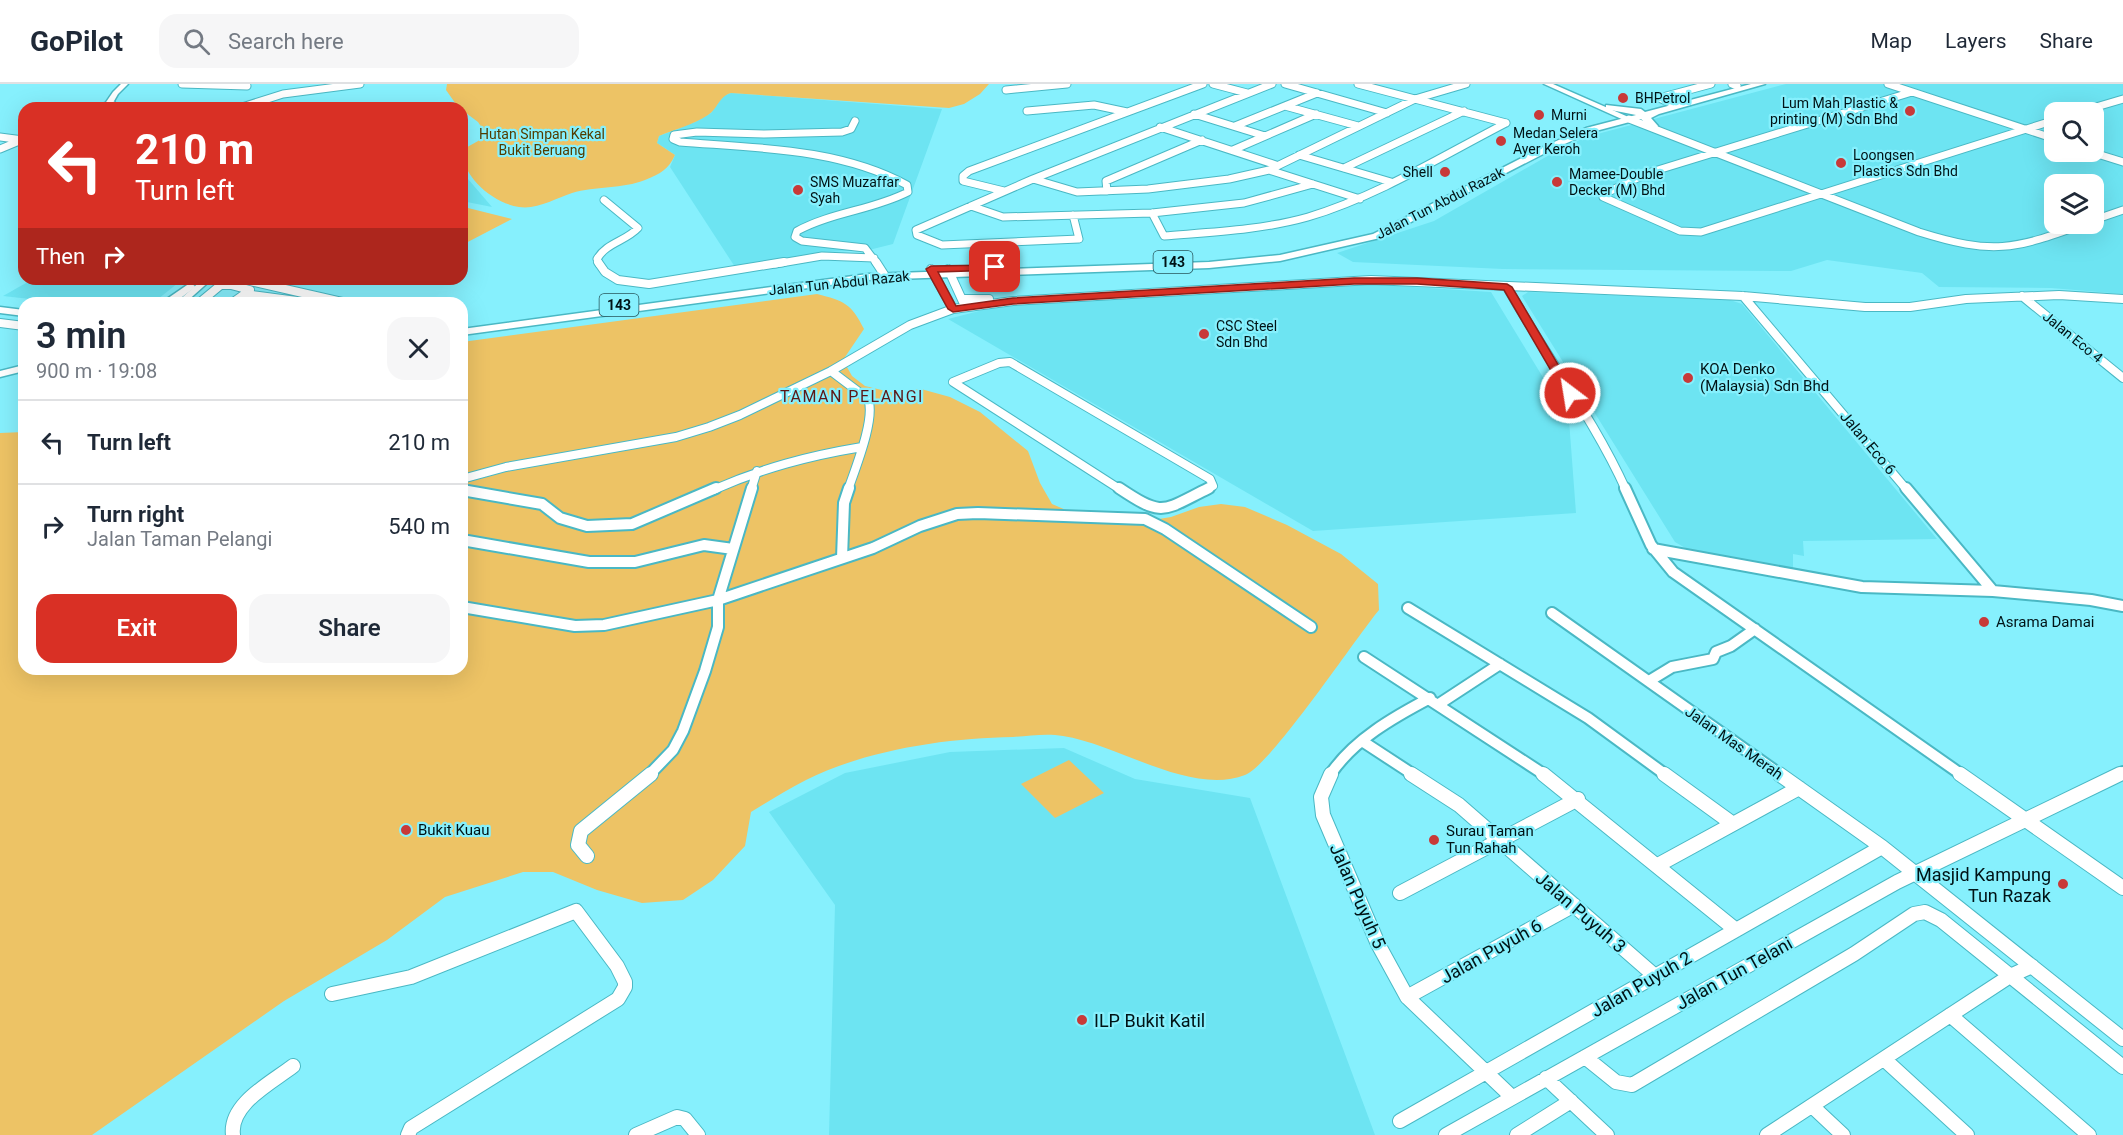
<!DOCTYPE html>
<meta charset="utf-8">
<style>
:root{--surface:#fff;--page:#f6f6f7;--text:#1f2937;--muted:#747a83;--line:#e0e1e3;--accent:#d93025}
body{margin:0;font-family:Roboto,sans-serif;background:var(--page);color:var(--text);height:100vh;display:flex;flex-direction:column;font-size:22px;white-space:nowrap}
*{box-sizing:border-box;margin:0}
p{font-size:20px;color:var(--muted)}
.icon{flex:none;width:33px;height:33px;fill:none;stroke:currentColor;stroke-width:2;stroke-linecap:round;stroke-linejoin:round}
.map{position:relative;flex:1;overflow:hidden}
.drawer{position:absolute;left:18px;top:213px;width:450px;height:378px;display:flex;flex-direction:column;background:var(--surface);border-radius:18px;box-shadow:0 6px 24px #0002}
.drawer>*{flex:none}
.banner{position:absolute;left:18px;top:18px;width:450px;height:183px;border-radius:18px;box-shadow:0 6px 24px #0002;background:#d93025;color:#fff;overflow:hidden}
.fabs{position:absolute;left:2044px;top:18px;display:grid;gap:12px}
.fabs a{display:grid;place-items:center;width:60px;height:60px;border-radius:12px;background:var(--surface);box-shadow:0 6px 24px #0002;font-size:30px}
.pin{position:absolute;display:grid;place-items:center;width:51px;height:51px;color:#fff;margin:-26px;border-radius:12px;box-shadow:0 3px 9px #0006}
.me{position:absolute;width:66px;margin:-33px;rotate:329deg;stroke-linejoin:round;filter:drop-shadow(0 0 4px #0008)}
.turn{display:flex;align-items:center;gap:21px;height:126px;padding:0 18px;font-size:27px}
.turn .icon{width:78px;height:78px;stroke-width:2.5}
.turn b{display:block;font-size:42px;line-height:51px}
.then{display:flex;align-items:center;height:57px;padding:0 18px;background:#0003;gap:12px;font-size:22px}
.round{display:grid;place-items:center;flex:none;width:63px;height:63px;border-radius:18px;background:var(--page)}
.head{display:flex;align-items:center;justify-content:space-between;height:102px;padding:0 18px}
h1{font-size:36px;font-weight:600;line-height:45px}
.button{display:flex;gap:12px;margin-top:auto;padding:12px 18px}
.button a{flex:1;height:69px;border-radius:18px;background:var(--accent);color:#fff;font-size:24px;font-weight:600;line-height:69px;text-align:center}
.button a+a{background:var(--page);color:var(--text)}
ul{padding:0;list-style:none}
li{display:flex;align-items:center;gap:18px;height:84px;padding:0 18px;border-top:2px solid var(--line)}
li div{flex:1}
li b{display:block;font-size:22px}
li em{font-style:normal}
header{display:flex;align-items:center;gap:36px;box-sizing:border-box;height:84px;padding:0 30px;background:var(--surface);border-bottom:2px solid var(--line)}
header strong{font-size:28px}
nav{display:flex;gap:33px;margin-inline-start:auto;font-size:21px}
.search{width:420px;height:54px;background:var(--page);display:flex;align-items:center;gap:15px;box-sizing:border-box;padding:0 21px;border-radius:18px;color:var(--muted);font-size:22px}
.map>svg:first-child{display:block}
.built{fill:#6de4f2;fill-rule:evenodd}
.green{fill:#edc365}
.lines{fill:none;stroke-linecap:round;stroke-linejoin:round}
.minor-far3-casing{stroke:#4ab8c4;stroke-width:9}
.minor-far2-casing{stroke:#4ab8c4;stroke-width:10}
.minor-far1-casing{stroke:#4ab8c4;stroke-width:14}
.minor-casing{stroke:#4ab8c4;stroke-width:16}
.major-casing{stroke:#4ab8c4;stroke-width:3}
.highway-casing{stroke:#4ab8c4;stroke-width:3}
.minor-far3{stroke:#fff;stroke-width:7}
.minor-far2{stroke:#fff;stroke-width:8}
.minor-far1{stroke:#fff;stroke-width:10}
.minor{stroke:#fff;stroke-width:14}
.major{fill:#fff;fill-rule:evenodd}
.highway{fill:#fff;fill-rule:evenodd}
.route{fill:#d93025;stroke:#8d1f18;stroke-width:1.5}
.poi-dot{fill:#c83938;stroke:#86f0fd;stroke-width:2}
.labels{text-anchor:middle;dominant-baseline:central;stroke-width:4.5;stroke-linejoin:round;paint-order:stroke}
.far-poi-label{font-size:14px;fill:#001316;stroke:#86f0fd;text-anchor:start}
.far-park-label{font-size:14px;fill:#523c00;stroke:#86f0fd}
.far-street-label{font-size:14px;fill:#001316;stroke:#86f0fd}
.shield{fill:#86f0fd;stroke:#28555b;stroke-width:1.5}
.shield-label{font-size:14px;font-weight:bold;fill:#001316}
.poi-label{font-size:15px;fill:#001316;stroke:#86f0fd;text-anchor:start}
.street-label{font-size:15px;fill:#001316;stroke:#86f0fd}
.neighbourhood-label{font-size:16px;letter-spacing:1.5px;fill:#5c1716;stroke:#86f0fd}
.near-poi-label{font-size:18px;fill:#001316;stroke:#86f0fd;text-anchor:end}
.near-street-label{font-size:18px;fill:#001316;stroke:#86f0fd}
</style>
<header>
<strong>GoPilot</strong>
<div class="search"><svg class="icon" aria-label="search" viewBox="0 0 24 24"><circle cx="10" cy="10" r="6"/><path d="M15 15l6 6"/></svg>Search here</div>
<nav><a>Map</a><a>Layers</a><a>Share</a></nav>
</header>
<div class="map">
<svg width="2123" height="1051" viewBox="0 0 2123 1051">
<rect width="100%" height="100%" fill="#86f0fd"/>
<path class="built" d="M1786 0H2123V210L2051 204 1939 203 1922 189 1827 176 1791 187 1503 185 1353 178 1337 169 1434 137 1558 66 1586 53ZM2055 28H2094V68H2055ZM2055 100H2094V140H2055Z
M731 9 942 25 893 160 869 166 828 168 735 183 670 83 675 71 657 59 659 52 695 38 711 29 723 12Z
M462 88 492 123 462 117Z
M33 195H183L153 219H66L3 212Z
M1319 197 1491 208 1569 336 1576 429 1313 447 948 235 1041 211Z
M1528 208 1730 216 1742 220 1937 455 1803 457 1804 472 1793 470V484L1687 465 1675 458 1522 212Z
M1064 664 1135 695 1250 714 1375 1051H829L835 821 769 728 845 689 950 668Z"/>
<path class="green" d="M447 0H989L980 10 964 20 949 24 731 9C718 13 718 25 708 31 693 41 675 45 659 52L657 59 675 71C669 85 660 90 645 96 623 105 595 102 572 109 556 114 537 126 519 123 493 119 462 93 462 66L478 57 484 47 478 38 458 23 446 6Z
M464 123 512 135 462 161Z
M817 210C844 217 851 219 864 245L843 276 852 292 865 302 894 309 921 305 950 313 980 328 1028 367 1040 399 1052 420 1094 438 1135 439 1171 433 1199 423 1221 420 1245 423 1287 441 1341 470 1378 500 1379 526C1355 555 1271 681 1245 691 1191 712 1117 660 1063 652 1047 649 1028 652 1013 653 946 654 866 666 806 696 787 706 769 717 751 728L745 762 713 796 683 816 642 819 597 806 553 788H523L445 813 387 856 284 917 92 1051H0V349L24 348V585H462V258Z
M1069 676 1104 709 1055 734 1021 700Z"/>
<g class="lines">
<defs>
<path id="minor-far3" d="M182 0 247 2
M1213 0 1247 9
M1285 0 1387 29
M1358 0 1506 39
M1732 0 1737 2
M1888 0 2055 55
M1006 6 1067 0
M1912 8 1648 89 1604 110 1603 113 1680 147 1701 148 2055 36
M1671 19 1659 14 1711 0
M1285 22 1358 42
M95 24 113 21
M239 24 283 10 360 0
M1027 27 1094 21 1127 28
M2079 28 2123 15
M1194 30 1265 52
M1629 35 1919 148C1993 171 2013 166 2084 140
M855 37 851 45 842 48 764 50 697 48 674 51 673 55 680 58C756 64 839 64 907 101L908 108C873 126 832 128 797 147L795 153 802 157 865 164 877 180
M1235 42 1317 9
M1160 43 1276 81
M0 53 23 56
M0 65 24 55
M1233 66 1316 30
M2091 68 2123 78
M1299 71 1391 98
M1344 84 1464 27
M1269 86 1360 115
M1033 95 1077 108 1148 105 1229 95 1269 86 1415 15 1466 0
M1004 107 963 97V92L969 87 1203 0
M1107 107 1106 97 1202 56
M971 122 1003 133 1152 129 1244 119 1313 100
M1152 129 1164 152C1212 148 1262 146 1308 133 1378 112 1442 72 1506 39
M1073 131 1079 155 942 161 917 151 916 146 1033 95 1272 0
M2094 136 2123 126
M599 180 597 175C606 159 626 157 638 144L604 116
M775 180 822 172 874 174"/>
<path id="minor-far2" d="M598 178 605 188 618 196 649 200 784 178
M876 178 885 192
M931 185 953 225
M948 185 964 220
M241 195 342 218
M220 201H231L250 206
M1507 203C1545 271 1594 335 1626 406
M245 210 312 219
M1743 212 1907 406
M2022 212 2123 294
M962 215H989
M199 219 228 195
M232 219 249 207
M0 239 24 242
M831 287 868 315C876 334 855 385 848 406
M462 395 506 383 676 353 709 343 740 331 831 287 910 241 953 225 1013 217 1371 196 1743 212 1865 223H1910L1966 215 2059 211 2123 215
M713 406C763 384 808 372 862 363
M751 406 757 387
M1121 406 953 298 999 279 1010 278 1210 395 1213 402 1205 406"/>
<path id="minor-far1" d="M1119 404C1164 434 1162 427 1209 404
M1625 404 1651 461 1673 488 1962 691
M1906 404 1993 507
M462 406 542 420 560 434 587 442 632 440 716 404
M462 456 589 478H635L704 461 733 465
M1653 465 1862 503 1993 507 2091 516 2123 522
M842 474 844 419 849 404
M462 523 575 542 604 541 718 516 873 464 920 442 957 430 978 429 1145 435 1165 445 1311 543
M1408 524 1588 634 1666 691
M1552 529 1781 691
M1364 573 1545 691
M1649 597 1672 583 1713 575 1716 568 1731 562 1755 545
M1439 620 1500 580
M1362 657 1414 691
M649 691 673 666 683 647 705 587 718 543V516L752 404
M1330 691C1353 656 1394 633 1430 614
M2117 691 2123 688"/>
<path id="minor" d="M1331 690 1321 713 1323 731 1378 860 1407 913 1512 1013
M1411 690 1459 721 1655 892
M1543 690 1736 846
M1664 690 1733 740
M1779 690 1882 763 2123 955
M1960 690 2123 804
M587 772 578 761 581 747 651 690
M1658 781 1799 704
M1400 809 1578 715
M332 910 411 893 576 827 617 882 625 898V903L618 915 411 1044 408 1051
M1407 913 1574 821
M1950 931 2089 1051
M1585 973 1616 998 1632 1001 1854 870 1914 830 1925 828 1941 836 2123 983
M1884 975 1967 1051
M1546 994 1607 1051
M1812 1022 1843 1051
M1400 1037 1882 763
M233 1051C229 1020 271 999 293 982
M636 1051 677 1033 685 1035 698 1051
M1446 1051 1897 798 2120 690
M1517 1051 1571 1017
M1767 1051 2010 892 2032 882"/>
<path id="major" d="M121 0H128L118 10 110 24H102L113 8Z
M1544 0H1553L1633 35 1626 37Z
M203 195H212L185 219H176Z
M24 281V287L0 293V287Z"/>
<path id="highway" d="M1751 0H1765L1659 30 1651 34 1658 42 1657 44H1651L1641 35 1592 48 1551 66 1380 154 1280 177 1209 184 868 196 462 251V245L868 190 1209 178 1280 171 1373 150 1545 62 1586 44 1636 31 1606 25V21L1641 25 1645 28Z
M190 199 195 202 194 204 174 219H161Z
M0 223 24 226V232L0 229Z"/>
</defs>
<use href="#minor-far3" class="minor-far3-casing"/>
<use href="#minor-far2" class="minor-far2-casing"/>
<use href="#minor-far1" class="minor-far1-casing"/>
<use href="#minor" class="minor-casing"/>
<use href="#major" class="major-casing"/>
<use href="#highway" class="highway-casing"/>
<use href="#minor-far3" class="minor-far3"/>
<use href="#minor-far2" class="minor-far2"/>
<use href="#minor-far1" class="minor-far1"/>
<use href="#minor" class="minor"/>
<use href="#major" class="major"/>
<use href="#highway" class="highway"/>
</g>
<path class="route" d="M995 181 1000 183 998 186 938 188 956 222 1013 214 1354 194H1417L1507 200 1512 203 1575 309 1570 313 1564 309 1504 206 1417 200H1354L1013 220 953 228 948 225 926 185 931 182Z"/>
<g class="poi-dot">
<circle cx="1623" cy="14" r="6"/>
<circle cx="1910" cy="27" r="6"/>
<circle cx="1539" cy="31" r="6"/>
<circle cx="1501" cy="57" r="6"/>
<circle cx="1841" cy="79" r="6"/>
<circle cx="1445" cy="88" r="6"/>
<circle cx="1557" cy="98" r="6"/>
<circle cx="798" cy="106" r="6"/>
<circle cx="1204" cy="250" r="6"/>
<circle cx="1688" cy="294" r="6"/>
<circle cx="1984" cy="538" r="6"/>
<circle cx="406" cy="746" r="6"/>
<circle cx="1434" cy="756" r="6"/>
<circle cx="2063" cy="800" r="6"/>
<circle cx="1082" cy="936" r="6"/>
</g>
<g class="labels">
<g class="far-poi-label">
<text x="1635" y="14">BHPetrol</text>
<text x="1898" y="19" text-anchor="end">Lum Mah Plastic &amp;<tspan x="1898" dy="16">printing (M) Sdn Bhd</tspan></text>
<text x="1551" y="31">Murni</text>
<text x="1513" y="49">Medan Selera<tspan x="1513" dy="16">Ayer Keroh</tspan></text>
<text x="1853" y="71">Loongsen<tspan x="1853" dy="16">Plastics Sdn Bhd</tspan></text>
<text x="1433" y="88" text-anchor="end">Shell</text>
<text x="1569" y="90">Mamee-Double<tspan x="1569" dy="16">Decker (M) Bhd</tspan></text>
<text x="810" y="98">SMS Muzaffar<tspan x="810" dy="16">Syah</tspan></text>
<text x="1216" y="242">CSC Steel<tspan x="1216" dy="16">Sdn Bhd</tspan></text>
</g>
<g class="far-park-label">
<text x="542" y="50">Hutan Simpan Kekal<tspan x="542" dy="16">Bukit Beruang</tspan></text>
</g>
<g class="far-street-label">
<text transform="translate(1440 119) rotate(-27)">Jalan Tun Abdul Razak</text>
<text transform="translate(839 199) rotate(-6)">Jalan Tun Abdul Razak</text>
<text transform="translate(2073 253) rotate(39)">Jalan Eco 4</text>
</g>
<g class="shield">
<rect x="1153.5" y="167" width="39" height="22" rx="4.5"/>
<rect x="599.5" y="210" width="39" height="22" rx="4.5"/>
</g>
<g class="shield-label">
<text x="1173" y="178">143</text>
<text x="619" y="221">143</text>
</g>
<g class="poi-label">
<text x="1700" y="285">KOA Denko<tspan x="1700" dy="17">(Malaysia) Sdn Bhd</tspan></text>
<text x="1996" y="538">Asrama Damai</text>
<text x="418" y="746">Bukit Kuau</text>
<text x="1446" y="747">Surau Taman<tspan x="1446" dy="17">Tun Rahah</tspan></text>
</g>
<g class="street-label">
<text transform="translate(1868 359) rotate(50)">Jalan Eco 6</text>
<text transform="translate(1734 659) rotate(35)">Jalan Mas Merah</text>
</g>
<g class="neighbourhood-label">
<text x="852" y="312">TAMAN PELANGI</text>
</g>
<g class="near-poi-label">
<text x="2051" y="790">Masjid Kampung<tspan x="2051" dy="21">Tun Razak</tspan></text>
<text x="1094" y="936" text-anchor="start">ILP Bukit Katil</text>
</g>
<g class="near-street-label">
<text transform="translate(1358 812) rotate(66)">Jalan Puyuh 5</text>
<text transform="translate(1581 828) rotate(41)">Jalan Puyuh 3</text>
<text transform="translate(1491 867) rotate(-29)">Jalan Puyuh 6</text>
<text transform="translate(1734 889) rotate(-29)">Jalan Tun Telani</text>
<text transform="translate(1641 900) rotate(-30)">Jalan Puyuh 2</text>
</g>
</g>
</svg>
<div class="fabs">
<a><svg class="icon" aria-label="search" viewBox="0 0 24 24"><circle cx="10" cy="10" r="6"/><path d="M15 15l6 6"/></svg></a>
<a><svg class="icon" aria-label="layers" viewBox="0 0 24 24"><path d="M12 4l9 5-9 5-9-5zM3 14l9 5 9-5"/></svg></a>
</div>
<div class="pin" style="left:995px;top:183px;background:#d93025"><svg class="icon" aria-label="arrive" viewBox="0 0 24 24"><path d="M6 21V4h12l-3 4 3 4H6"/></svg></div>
<svg class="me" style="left:1570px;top:309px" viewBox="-20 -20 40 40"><circle r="17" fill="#d93025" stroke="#fff" stroke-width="3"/><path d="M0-11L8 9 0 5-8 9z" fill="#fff"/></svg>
<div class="banner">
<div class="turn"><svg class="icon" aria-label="left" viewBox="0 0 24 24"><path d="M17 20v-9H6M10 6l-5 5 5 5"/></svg><div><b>210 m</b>Turn left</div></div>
<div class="then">Then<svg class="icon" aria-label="right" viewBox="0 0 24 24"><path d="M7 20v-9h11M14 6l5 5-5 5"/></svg></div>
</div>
<section class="drawer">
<div class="head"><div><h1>3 min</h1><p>900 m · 19:08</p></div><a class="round"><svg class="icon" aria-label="close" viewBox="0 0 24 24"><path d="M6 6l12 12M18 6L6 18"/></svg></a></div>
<ul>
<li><svg class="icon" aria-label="left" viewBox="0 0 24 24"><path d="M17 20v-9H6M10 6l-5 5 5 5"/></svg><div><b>Turn left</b></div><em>210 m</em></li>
<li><svg class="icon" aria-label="right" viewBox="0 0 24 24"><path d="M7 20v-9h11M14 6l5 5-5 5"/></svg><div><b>Turn right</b><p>Jalan Taman Pelangi</p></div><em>540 m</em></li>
</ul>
<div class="button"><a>Exit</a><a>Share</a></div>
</section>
</div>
